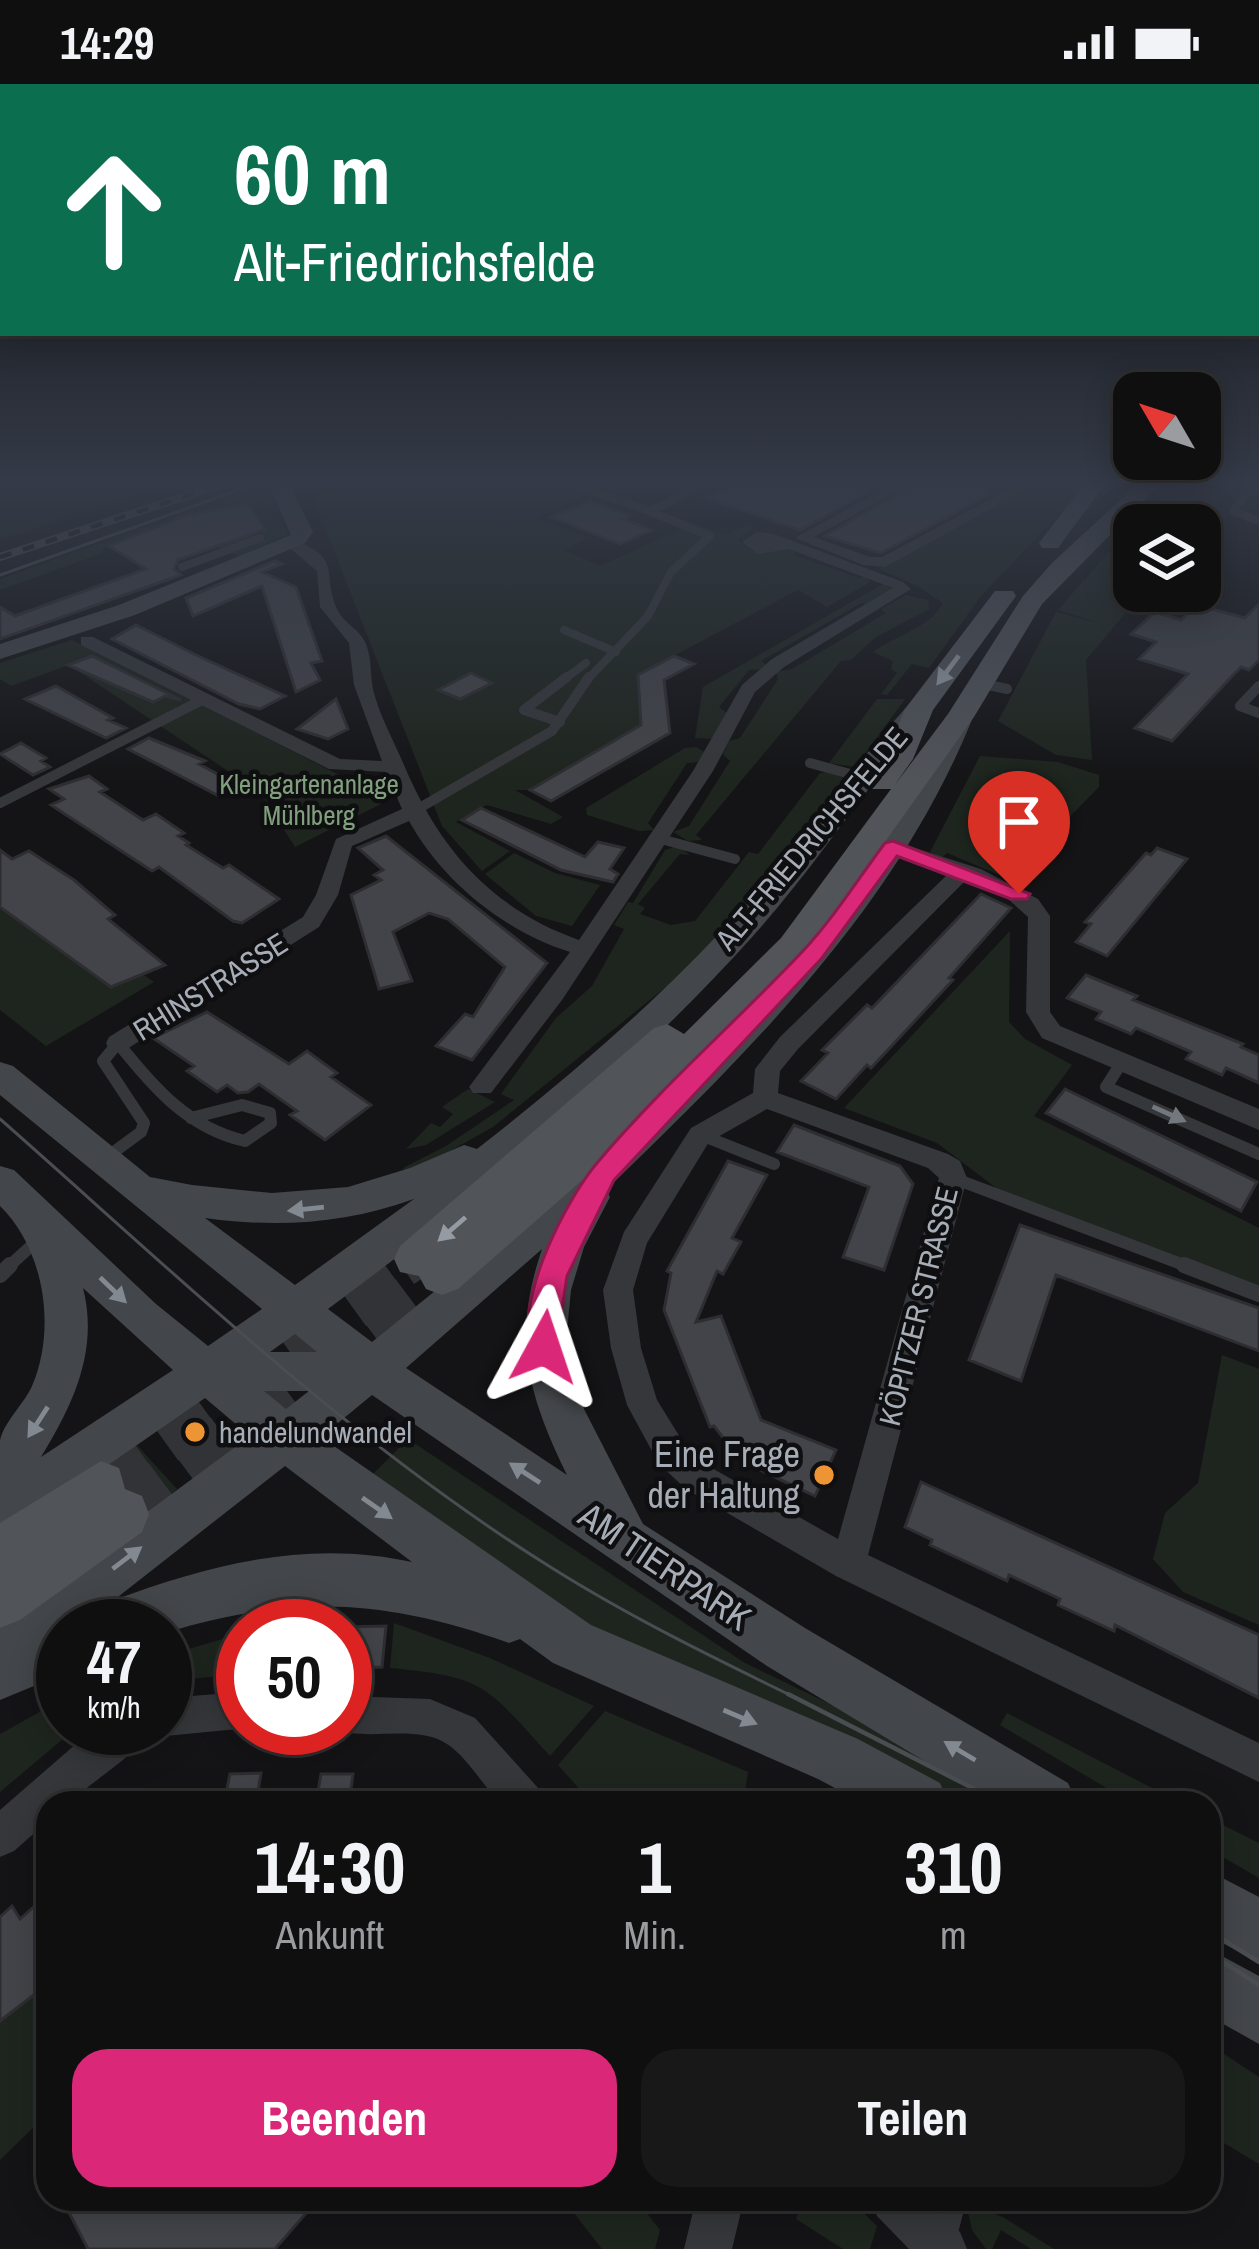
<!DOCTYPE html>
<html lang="de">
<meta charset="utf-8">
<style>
:root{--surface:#0f0f10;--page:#181819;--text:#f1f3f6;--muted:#9b9c9f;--line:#2f2f30;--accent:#db2777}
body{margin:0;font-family:"Archivo Narrow",sans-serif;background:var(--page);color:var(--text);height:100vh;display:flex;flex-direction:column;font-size:45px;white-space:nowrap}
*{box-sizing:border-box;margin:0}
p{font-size:39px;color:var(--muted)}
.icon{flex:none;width:66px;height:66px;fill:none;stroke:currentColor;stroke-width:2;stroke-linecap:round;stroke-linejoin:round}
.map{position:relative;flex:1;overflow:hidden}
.sheet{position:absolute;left:36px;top:1707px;width:1185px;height:420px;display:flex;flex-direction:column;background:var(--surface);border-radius:36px;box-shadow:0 6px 30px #0003,0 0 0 3px var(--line)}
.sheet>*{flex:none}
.top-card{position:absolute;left:0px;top:0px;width:1260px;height:252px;box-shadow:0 6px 30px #0003,0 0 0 3px var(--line);background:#0b6e4f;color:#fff;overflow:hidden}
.needle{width:78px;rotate:309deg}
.controls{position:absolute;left:1113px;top:288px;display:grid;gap:24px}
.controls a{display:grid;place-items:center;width:108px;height:108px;border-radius:24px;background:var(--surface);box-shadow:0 6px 30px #0003,0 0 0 3px var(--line);font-size:60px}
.speed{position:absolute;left:36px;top:1515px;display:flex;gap:24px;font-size:60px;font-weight:700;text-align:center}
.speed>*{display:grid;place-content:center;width:156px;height:156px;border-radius:50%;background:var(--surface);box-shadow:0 6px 30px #0003,0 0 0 3px var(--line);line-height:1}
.speed small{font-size:30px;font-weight:400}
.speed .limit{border:18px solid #d22;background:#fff;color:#111}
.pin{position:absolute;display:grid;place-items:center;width:102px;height:102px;color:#fff;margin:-123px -51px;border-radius:50% 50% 50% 0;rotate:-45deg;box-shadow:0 0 12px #0007}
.pin .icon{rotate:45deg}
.me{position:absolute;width:132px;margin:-66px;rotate:5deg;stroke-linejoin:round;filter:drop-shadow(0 0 9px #0008)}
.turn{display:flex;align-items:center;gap:42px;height:252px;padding:0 36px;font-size:54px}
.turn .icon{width:156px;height:156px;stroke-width:2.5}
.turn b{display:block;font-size:84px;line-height:102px}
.eta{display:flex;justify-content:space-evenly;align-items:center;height:204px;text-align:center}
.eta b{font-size:72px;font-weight:800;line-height:84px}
.primary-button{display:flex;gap:24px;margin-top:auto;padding:24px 36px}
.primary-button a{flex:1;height:138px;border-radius:36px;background:var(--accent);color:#fff;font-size:48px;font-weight:800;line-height:138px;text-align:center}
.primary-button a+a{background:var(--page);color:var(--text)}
.status{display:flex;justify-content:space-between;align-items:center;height:84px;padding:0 60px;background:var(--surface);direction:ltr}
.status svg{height:33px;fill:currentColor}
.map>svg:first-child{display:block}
.green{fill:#1e251e}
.building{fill:#434449;stroke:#2e2e32;stroke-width:3}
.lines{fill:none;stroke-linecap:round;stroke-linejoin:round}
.primary-tunnel-far1{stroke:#313336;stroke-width:39;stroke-dasharray:39 20;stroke-linecap:butt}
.primary-tunnel{stroke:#313336;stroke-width:51;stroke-dasharray:51 26;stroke-linecap:butt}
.lane-far4{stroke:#35373a;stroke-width:8}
.lane-far3{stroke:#35373a;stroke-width:10}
.lane-far2{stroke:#35373a;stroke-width:12}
.lane-far1{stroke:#35373a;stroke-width:16}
.lane{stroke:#35373a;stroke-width:21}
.street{fill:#35373a;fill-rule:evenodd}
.secondary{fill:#43464a;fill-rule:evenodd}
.primary{fill:#515459;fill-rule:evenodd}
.tram-far1{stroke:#4a4d51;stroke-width:3}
.tram{stroke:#4a4d51;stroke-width:4.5}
.rail-casing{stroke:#4a4d51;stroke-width:8}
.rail{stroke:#0f0f11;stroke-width:4.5;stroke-dasharray:12;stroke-linecap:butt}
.oneway{fill:#959ba3}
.oneway2{fill:#73787e}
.oneway3{fill:#838990}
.route{fill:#db2777;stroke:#8e194d;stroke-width:3}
.poi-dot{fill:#ed9535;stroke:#0f0f11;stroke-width:4.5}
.labels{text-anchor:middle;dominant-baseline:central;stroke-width:9;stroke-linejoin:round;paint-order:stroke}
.far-park-label{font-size:27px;fill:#80a07d;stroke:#0f0f11}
.street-label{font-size:30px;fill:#a6adb6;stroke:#0f0f11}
.poi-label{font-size:30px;fill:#a6adb6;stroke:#0f0f11;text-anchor:start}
.near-poi-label{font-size:36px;fill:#a6adb6;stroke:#0f0f11;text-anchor:end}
.near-street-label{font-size:36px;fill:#a6adb6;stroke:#0f0f11}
</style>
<div class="status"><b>14:29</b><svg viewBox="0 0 49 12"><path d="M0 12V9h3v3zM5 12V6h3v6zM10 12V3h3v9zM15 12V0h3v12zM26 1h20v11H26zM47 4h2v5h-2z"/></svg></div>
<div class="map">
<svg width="1259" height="2165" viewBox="0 0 1259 2165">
<rect width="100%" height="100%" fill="#141416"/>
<path class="green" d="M0 396H179L0 456Z
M342 396H415L430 402C478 385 540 395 586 412L537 434 588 454 563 466 600 482 685 444 658 433 665 429 725 451 750 440 755 442 738 456C755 475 775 463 796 467L793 471 859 494 865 492 870 498 827 523 798 506 649 585 638 599 643 640 530 706H515L563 733 551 740 487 721 456 738 510 767 482 787 442 742 313 413Z
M1043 396H1092L981 512 929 584 912 580 887 611 881 610 897 589 891 585 893 577 873 568C894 552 932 543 943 519L919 503 879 485Z
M1183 396H1237L1200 441H1134V507H1144L1086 576 1092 676 1056 671 998 637 1056 528 1099 539 1058 526 1137 436Z
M264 400 287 450 239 473 227 467 264 454 260 446 249 450 255 453 222 465 168 437 105 463 100 470 0 506V495Z
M883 500 894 506 871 520 861 519 761 577 766 581 763 585 749 586 719 623 727 629 715 655 695 654 703 603Z
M906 511 928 516 929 525 876 553 851 576 841 577 696 751 702 756 688 757 673 748 689 742 730 677 723 670 729 657 740 654 778 595 776 588 792 585 886 529 881 525Z
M72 556 389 716 295 763 261 709 69 581 11 602 0 595V579Z
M877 615H905L855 683 829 679Z
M696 663 706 669 699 678 687 679 648 739 654 746 639 747 587 731 586 724 685 664Z
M980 672 1058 678 1099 691V703L1009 795 947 769 941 774 930 768Z
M828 688 847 695 789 772 687 886 493 1043 407 1091 403 1084 446 1062 514 1016 501 1010 556 934 592 902 624 845 614 841 628 818 633 819 665 766 678 762 690 771 680 770 638 820 645 824 640 830 671 841 695 837 749 768 758 770 820 689Z
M514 769 555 789 600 801 572 842 536 832 485 790Z
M0 791 154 898 46 962 0 926Z
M1010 847 1009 938 1025 955 1072 981 1034 1032 1259 1144V1205L1008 1113 937 1059 844 1024Z
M468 1005 495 1018 426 1061 406 1065 431 1039 440 1043 453 1030 442 1023Z
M1222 1271 1259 1285V1541L1183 1508 1153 1475 1165 1429 1198 1399Z
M408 1355 745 1579 894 1651 1016 1719H949L604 1558 368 1395Z
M136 1360 177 1405 146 1434 89 1393Z
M394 1539 490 1574 594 1622 550 1672C486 1602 487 1593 390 1584Z
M229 1553 222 1592 165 1597V1572Z
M63 1615V1644H76L0 1708V1650Z
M605 1627 748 1688 743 1719H592L558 1681Z
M1007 1629 1181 1719H1132L1000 1641Z
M1209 1734 1259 1759V1794L1209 1765Z
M48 1900V2029L0 2076V1937Z
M1209 1960 1259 1993V2080L1209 2050Z
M563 2115H636L660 2146 655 2165H602Z
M803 2115H849L877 2142 870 2165H843L796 2135Z
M966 2120 1003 2133 1054 2165H1031L1001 2146 992 2165H986L972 2146Z"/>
<path class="building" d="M745 396H890L800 446 705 414Z
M922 396H982L990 410 881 469 825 452Z
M590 417 630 432 623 435 652 446 620 460 551 433Z
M248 419 265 445 178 476 174 485 181 491 0 555V523L15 532 146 485 109 462 185 432Z
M275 477 282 480 262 488 296 503 322 577 311 579 320 596 296 608 262 502 193 532 186 514Z
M1259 520V576L1249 586 1241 583 1233 591 1172 657 1135 644 1188 590 1139 575 1156 558 1131 550 1155 528 1181 536 1197 521 1245 534Z
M136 541 196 571 285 612 260 625 239 620 112 555Z
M92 572 181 616 165 612 153 618 68 581Z
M674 572 694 580 664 596 670 649 551 717 530 706 641 641 638 591Z
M471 589 492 599 460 615 438 606Z
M56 602 113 634 108 636 126 644 106 654 25 615Z
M336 615 348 645 328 655 297 645Z
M149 654 205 677 199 680 238 701 219 712 128 665Z
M21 659 46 674 41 677 50 683 33 691 0 670Z
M89 692 107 705 100 708 143 736 156 730 184 749 178 752 189 759 186 761 223 784 229 781 279 815 242 839 233 837 159 783 152 787 51 721 64 715 49 705Z
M481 724 585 773 598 758 624 764 610 785 618 790 613 798 561 786 462 736Z
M386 752 547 879 472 976 436 962 465 930 473 933 505 883 448 835 429 829 393 848 412 897 379 905 351 811 381 796 374 791 383 786 358 764Z
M1157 764 1187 775 1107 872 1076 858 1091 840 1085 838 1146 769 1151 771Z
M0 766 12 775 29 767 74 796 115 831 108 835 165 881 111 903 0 823Z
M981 810 1011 824 949 894 953 896 871 984 867 981 836 1015 801 997 828 969 822 966 867 921 872 924Z
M1086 891 1137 912 1133 916 1243 960 1241 963 1259 971V999L1226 984 1222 991 1186 975 1191 968 1136 944 1131 950 1096 935 1101 928 1067 914Z
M207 928 289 980 307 967 337 989 331 993 371 1021 325 1056 290 1031 297 1027 259 1000 248 1008 238 1009 227 1001 217 1008 187 987 194 982 153 954Z
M1065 1005 1257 1098 1241 1127 1046 1029Z
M794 1041 900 1082 913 1100 884 1186 843 1173 869 1103 777 1068Z
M728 1077 767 1091 732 1154 741 1158 723 1190 717 1187 696 1238 721 1232 761 1336 836 1366 815 1412 743 1378 747 1374 728 1360 714 1342 710 1343 664 1226 671 1189 667 1187Z
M1020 1141 1259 1224V1267L1056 1191 1021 1297 969 1276Z
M921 1398 1259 1551V1614L1115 1541 1114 1547 1058 1521 1060 1515 1009 1491 1007 1497 930 1461 932 1456 905 1443Z
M386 1542 382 1583 345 1584V1543Z
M261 1689 256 1719H224L230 1690Z
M321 1690H353L349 1719H316Z
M48 1810V1900L0 1937V1833L12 1822 20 1835Z
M62 2115H300L308 2127 275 2165H88Z"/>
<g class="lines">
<path class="primary-tunnel-far1" d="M403 1184 416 1175"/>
<path class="primary-tunnel" d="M101 1401 407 1181
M123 1430 442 1192"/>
<path class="lane-far4" d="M1252 408 1259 402
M1244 414 1233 427 1259 437
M182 483 260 454
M564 546 616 568
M563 596 586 579
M587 596 648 532 671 488 710 452 651 428"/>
<path class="lane-far3" d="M979 599 1007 605
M1259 602 1240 622 1259 629
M560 638 524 626 567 593
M810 679 861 693
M0 719 204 615
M416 726 552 647 589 593
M657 754 735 775"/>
<path class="lane-far2" d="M1122 978 1106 1003 1259 1070
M701 1051 774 1080
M103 1076 141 1048 144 1039 103 977 118 959C153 1003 188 1044 245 1057L271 1039 270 1029 242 1021 191 1034
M953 1094 1192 1184
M7 1184 40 1154"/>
<path class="lane-far1" d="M1184 1181 1259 1210
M0 1191 10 1181"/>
<path class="lane" d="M943 2165 956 2115"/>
<path class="street" d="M549 396H570L650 423 702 396H720L651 432Z
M900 396H918L814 453 870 473H882L1026 396H1043L885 483 863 481 795 454Z
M757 448 774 450 903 498 911 505 784 583 755 608 713 687 562 916 491 1009H473L469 1003 570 868C504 847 443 798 409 737L352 762 338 811 319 843 127 965H109L106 959 109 953 303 833 316 811 336 755 402 725 386 688 329 685 81 561V553H93L340 675 382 677 354 601 349 559 320 523 317 487 284 459 291 455C344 474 321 488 337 525 343 539 359 544 366 560 372 575 370 590 373 605 379 631 394 657 404 681 438 762 489 824 579 856L693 687 742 601 772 575 893 504 789 465 758 470 742 458Z
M893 757 981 785 1038 815 1050 832V928L1060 942 1259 1025V1046L1042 954 1026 928 1028 833 1007 814 967 795 798 965 780 987 778 1009 948 1070 960 1077 967 1094 868 1471 1259 1659V1698L836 1492 686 1405 659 1380 627 1321 611 1264 603 1206 624 1148 691 1044 753 1009 755 985 780 953 950 788 886 767V759ZM767 1025 928 1084 939 1094 838 1455 710 1383 683 1358 657 1316 641 1264 633 1206 647 1159 709 1058Z
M243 1608V1644H248L165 1652 152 1647C146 1662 86 1703 68 1719H48V1737L14 1767 0 1773V1726L84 1653 99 1644H165V1614Z
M345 1612 430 1615 475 1634 539 1705 545 1719H499C483 1701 467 1673 447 1660 415 1639 366 1659 332 1644H345Z
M696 2115H744L732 2165H684Z
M870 2115H927L960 2148 967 2165H909L877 2132Z"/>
<path class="secondary" d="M267 396H287L313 448 305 459 135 531 0 575V560L119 521 291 451Z
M919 617 932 625 928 631C866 702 816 782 753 852 627 992 478 1114 328 1225L372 1258C546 1118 752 948 878 764 908 721 924 671 951 627H969L973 633C898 821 750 967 606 1106L610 1113 584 1163 571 1206 567 1247 584 1325 643 1440 805 1544 1068 1699 1077 1719H994L767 1582 372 1311 321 1353 591 1541 858 1655 940 1699 949 1719H863L818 1695 553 1579 520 1555 509 1559C384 1515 293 1510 165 1549V1542H87L90 1534 79 1542H63V1590L0 1616V1537L250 1352 205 1314 17 1444 0 1450C0 1420 0 1387 0 1357 3 1339 24 1320 32 1302 57 1244 44 1165 0 1122V1082L14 1086 156 1220 208 1262 262 1225 0 1011V978L13 982 150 1093 192 1101 272 1109 348 1103 410 1084 464 1061 477 1065C568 994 659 916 737 830 791 771 836 705 888 644L910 619ZM414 1115 295 1201 205 1134C277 1144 345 1140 414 1115ZM542 1165C512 1253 527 1309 567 1391L406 1284ZM83 1204 173 1286 41 1373C73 1321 99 1266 83 1204ZM295 1250 317 1268H270ZM264 1307H309L286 1325ZM285 1382 412 1478C309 1455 211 1480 114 1516Z
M1209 1787 1259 1813V1878L1209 1852Z
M1209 1865 1259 1892V1960L1209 1932Z"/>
<path class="primary" d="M1087 396H1108L1058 464H1042L1039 459Z
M1142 396H1164L1042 520 974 633 805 870 627 1057 458 1205 442 1211 426 1205 419 1192 400 1188 394 1175 400 1162 654 944 667 940 684 950 781 854 891 705H870L866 699 884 674 905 625 995 507H1013L1016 512 933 626 913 675 894 702 948 630 1023 512 1052 479Z
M101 1377 119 1384 125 1405 142 1412 149 1430 142 1448 20 1536 0 1544V1439Z"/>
<path class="tram-far1" d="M0 491 267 396
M0 1035C177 1191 351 1359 552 1484 630 1533 712 1573 794 1613"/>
<path class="tram" d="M788 1610 1002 1719
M1209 1847 1259 1878
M1209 1869 1259 1901"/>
<defs>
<path id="rail" d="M0 473 235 396"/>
</defs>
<use href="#rail" class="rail-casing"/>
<use href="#rail" class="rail"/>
</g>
<defs><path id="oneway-solid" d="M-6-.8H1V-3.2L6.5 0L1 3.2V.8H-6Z" transform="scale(3)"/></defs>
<g class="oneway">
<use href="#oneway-solid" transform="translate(948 586) rotate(127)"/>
<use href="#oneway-solid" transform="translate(452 1145) rotate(139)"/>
</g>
<use class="oneway2" href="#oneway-solid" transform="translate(1169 1030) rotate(24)"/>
<g class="oneway3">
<use href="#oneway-solid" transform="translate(306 1125) rotate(174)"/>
<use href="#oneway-solid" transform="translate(113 1206) rotate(44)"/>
<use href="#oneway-solid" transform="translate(38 1338) rotate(123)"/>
<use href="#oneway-solid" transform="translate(525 1389) rotate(-147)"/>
<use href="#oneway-solid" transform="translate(377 1424) rotate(35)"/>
<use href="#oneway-solid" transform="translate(127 1474) rotate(-37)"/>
<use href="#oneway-solid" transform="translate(740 1633) rotate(23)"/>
<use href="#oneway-solid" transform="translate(960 1667) rotate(-149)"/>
</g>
<linearGradient id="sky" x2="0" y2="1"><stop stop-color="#0b0b0c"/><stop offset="0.57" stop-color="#343a47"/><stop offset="1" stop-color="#343a47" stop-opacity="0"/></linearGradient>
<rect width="1259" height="699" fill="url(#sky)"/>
<path class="route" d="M893 757 1030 810 1027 815H1011L897 772 822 874 614 1096 567 1192 555 1272 544 1276 534 1272C510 1224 565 1117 597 1079 660 1004 735 939 802 868 833 835 858 795 885 759Z"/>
<g class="poi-dot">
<circle cx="195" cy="1348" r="12"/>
<circle cx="824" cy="1391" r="12"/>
</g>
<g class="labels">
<g class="far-park-label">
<text x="309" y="700">Kleingartenanlage<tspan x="309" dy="31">Mühlberg</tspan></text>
</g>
<g class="street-label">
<text transform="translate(811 754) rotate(-50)">ALT-FRIEDRICHSFELDE</text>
<text transform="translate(210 902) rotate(-32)">RHINSTRASSE</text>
<text transform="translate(918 1222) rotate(-76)">KÖPITZER STRASSE</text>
</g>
<g class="poi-label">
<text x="219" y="1348">handelundwandel</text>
</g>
<g class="near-poi-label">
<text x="800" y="1370">Eine Frage<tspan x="800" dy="41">der Haltung</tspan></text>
</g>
<g class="near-street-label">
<text transform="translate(665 1482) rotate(34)">AM TIERPARK</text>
</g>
</g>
</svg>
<div class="controls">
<a><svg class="needle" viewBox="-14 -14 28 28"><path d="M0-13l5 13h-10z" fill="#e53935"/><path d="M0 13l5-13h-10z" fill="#9b9c9f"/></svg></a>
<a><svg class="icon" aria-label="layers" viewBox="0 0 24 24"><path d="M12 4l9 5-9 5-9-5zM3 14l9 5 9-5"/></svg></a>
</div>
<div class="speed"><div>47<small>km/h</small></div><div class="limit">50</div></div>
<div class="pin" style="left:1019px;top:810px;background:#d93025"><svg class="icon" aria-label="arrive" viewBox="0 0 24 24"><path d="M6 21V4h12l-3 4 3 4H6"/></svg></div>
<svg class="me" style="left:544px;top:1263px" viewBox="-20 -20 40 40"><path d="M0-17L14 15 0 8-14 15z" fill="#db2777" stroke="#fff" stroke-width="4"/></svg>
<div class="top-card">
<div class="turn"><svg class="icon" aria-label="ahead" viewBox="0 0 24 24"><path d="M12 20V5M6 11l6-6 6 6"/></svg><div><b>60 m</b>Alt-Friedrichsfelde</div></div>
</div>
<section class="sheet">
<div class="eta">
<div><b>14:30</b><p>Ankunft</p></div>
<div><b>1</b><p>Min.</p></div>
<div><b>310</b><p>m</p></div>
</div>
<div class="primary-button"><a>Beenden</a><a>Teilen</a></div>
</section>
</div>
